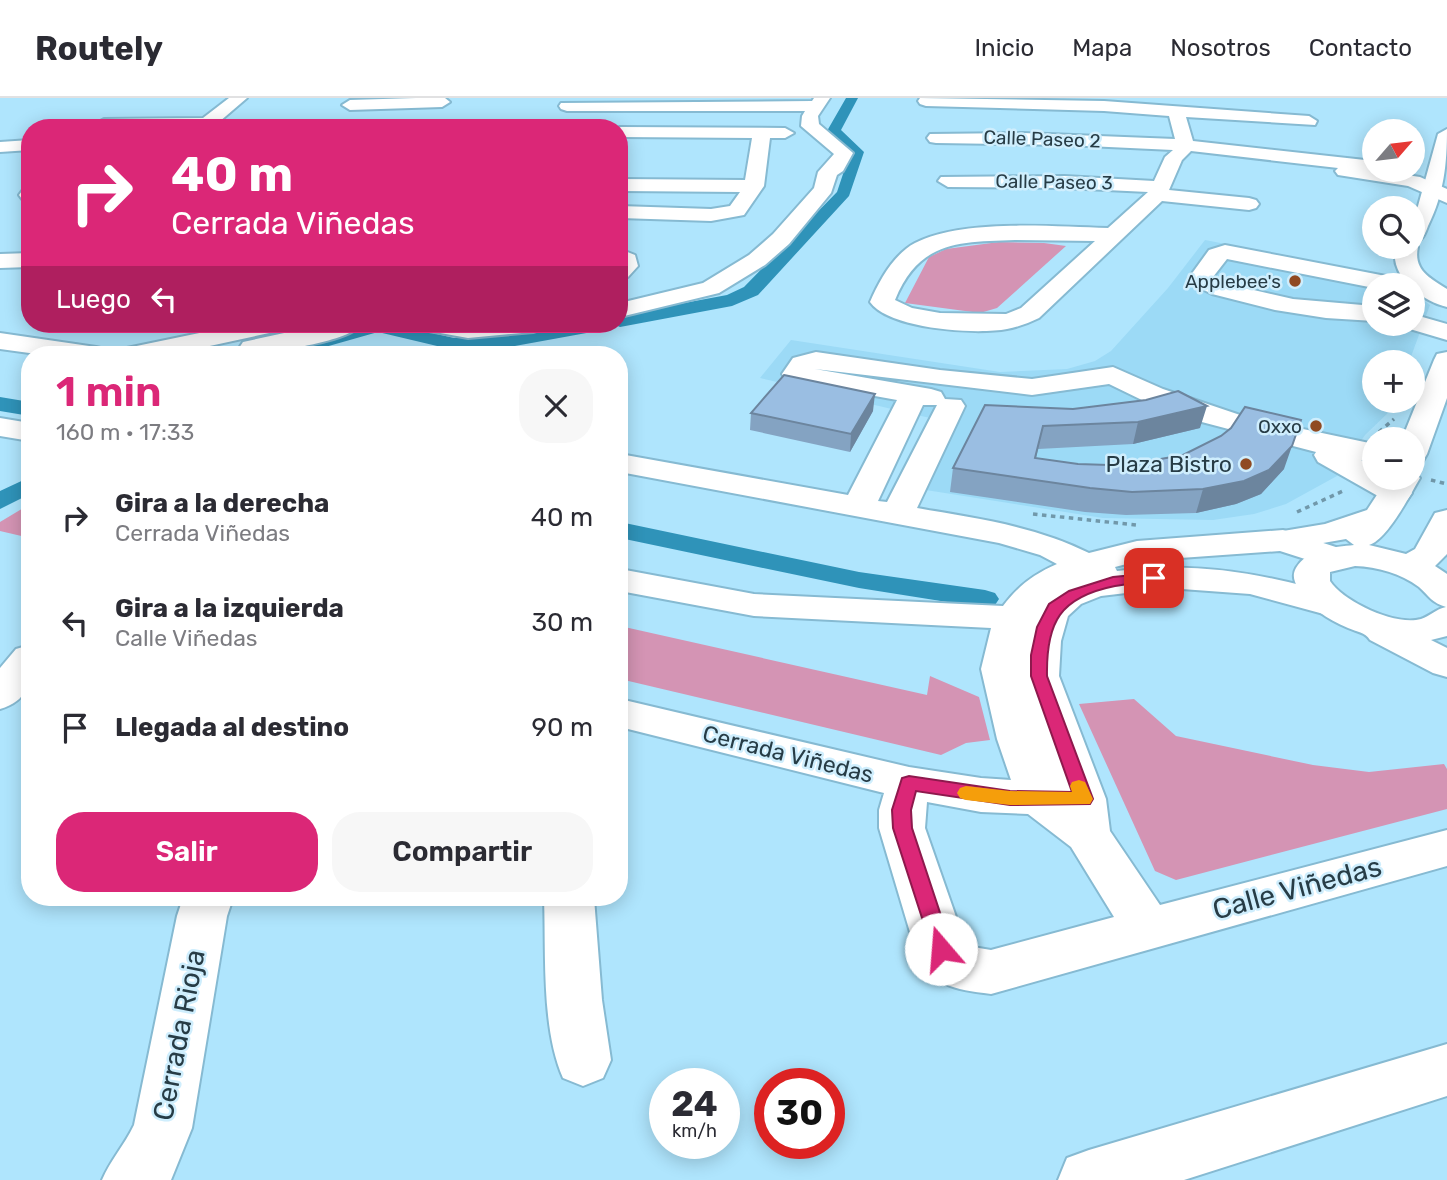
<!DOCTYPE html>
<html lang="es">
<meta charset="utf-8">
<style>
:root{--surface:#fff;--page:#f7f7f7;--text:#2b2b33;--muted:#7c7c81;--line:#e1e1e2;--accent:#db2777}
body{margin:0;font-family:Rubik,sans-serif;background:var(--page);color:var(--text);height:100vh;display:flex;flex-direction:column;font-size:26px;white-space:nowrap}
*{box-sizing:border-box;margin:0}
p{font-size:23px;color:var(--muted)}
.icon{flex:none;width:38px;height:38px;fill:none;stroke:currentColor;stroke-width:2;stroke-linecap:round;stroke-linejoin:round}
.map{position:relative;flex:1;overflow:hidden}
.sheet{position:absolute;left:21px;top:248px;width:607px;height:560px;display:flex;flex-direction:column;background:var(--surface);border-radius:28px;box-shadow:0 4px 18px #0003}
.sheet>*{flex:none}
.top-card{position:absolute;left:21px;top:21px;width:607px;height:214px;border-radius:28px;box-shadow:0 4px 18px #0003;background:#db2777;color:#fff;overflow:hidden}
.needle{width:46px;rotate:62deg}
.fabs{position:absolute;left:1362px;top:21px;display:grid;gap:14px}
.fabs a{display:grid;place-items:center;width:63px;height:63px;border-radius:50%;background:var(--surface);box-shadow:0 4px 18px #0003;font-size:35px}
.speed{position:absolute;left:649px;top:970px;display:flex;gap:14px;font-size:35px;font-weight:700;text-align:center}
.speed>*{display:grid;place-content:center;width:91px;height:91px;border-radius:50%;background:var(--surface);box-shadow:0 4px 18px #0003;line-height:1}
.speed small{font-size:18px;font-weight:400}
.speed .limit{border:10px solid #d22;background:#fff;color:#111}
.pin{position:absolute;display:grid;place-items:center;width:60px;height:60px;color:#fff;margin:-30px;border-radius:14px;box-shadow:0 4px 10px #0006}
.me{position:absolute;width:77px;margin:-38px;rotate:342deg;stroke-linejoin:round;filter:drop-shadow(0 0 5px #0008)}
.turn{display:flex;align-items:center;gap:24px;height:147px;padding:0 35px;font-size:32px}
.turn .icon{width:91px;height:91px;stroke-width:2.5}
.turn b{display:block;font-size:49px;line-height:60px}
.then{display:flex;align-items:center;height:66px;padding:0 35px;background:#0003;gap:14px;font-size:26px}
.round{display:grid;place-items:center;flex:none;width:74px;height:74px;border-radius:28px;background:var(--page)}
.headline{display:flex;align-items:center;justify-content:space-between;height:119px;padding:0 35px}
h1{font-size:42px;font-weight:600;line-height:52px;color:var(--accent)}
.primary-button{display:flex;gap:14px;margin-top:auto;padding:14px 35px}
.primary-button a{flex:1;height:80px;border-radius:28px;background:var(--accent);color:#fff;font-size:28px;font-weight:600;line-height:80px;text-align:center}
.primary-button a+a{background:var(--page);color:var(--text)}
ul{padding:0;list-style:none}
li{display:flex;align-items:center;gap:21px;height:105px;padding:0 35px}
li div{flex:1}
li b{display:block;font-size:26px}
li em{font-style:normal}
header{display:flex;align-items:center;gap:42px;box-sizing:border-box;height:98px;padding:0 35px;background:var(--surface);border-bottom:2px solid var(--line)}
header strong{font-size:33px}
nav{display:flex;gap:38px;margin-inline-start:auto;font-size:24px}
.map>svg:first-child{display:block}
.built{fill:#9cdaf6}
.green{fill:#d494b4}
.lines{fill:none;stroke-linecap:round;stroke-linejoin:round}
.canal{fill:#2f93b9;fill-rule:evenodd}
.minor-casing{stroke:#86bad2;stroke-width:4}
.major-casing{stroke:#86bad2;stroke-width:4}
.path{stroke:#7198aa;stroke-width:3.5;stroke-dasharray:4.5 4.5;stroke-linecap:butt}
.minor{fill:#fff;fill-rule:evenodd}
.major{fill:#fff;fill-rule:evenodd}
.wall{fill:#84a3c2}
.shaded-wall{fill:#6c859e}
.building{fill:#9abee2;stroke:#6c859e;stroke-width:2}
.route{fill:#db2777;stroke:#8e194d;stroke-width:2}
.slow{fill:#f59e0b}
.poi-dot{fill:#904a22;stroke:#cfeefd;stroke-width:2.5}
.labels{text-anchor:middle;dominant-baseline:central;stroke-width:5;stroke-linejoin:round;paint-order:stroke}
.far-street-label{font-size:19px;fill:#273c46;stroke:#cfeefd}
.far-poi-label{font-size:19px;fill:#273c46;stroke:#cfeefd;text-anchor:end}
.poi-label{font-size:23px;fill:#273c46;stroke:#cfeefd;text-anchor:end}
.street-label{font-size:23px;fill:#273c46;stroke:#cfeefd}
.near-street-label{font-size:28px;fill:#273c46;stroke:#cfeefd}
</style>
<header>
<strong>Routely</strong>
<nav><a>Inicio</a><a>Mapa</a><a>Nosotros</a><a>Contacto</a></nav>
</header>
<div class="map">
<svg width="1447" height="1082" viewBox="0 0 1447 1082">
<rect width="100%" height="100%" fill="#afe5fd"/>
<path class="built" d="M1205 142 1391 178 1403 187H1374V226H1412V194L1430 207 1409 264H1374V303H1395L1391 312 1365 337 1337 378 1286 406 1254 416 1213 422 1103 420 894 387 930 320 760 280 791 242 1000 274 1067 271 1095 263 1111 253 1168 190Z"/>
<path class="green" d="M999 144 1044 145 1066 148 997 210 980 215 905 205 929 159 946 151Z
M30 406V440L0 433V424Z
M620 528 927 597 930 578 979 599 990 642 966 645 941 657 620 581Z
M1134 601 1176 638 1313 667 1369 674 1444 666 1447 671V711L1176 782 1155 773 1079 606Z"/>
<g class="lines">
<path class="canal" d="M846 0H858L841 32 864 54 849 98 758 197 732 208 620 229 613 226 603 232 504 250 454 252 378 234 297 257H265L268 253 363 226H393L454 240 504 238 572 226H620V217L727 197 744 189 837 94 850 55 827 33Z
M0 299 30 304V318L0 313Z
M30 379V396L0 411V393Z
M620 424 859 474 985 492 995 495 999 501 995 507 985 510 859 490 620 440Z"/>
<defs>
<path id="minor" d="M229 0H247L212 30H99L95 26 104 21 203 20Z
M416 0H445L450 4 442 9 350 12 342 7 350 2Z
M814 0H830L818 18 819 26 853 55 843 73 837 77 831 95 789 146 765 167 719 195 620 219V205L703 185 749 157 773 136 814 90 818 74 834 56 801 28 802 18 805 13H567L561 11 559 8 561 5 812 3Z
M920 0 1104 3 1309 18 1317 23 1315 27 1186 19 1193 43 1374 63V72L1420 79 1447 91V105L1408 88 1338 77 1335 73 1338 70 1191 53 1182 62 1169 92 1249 100 1256 102 1259 106 1256 110 1249 112 1162 103 1039 220C1029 225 1018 229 1007 231 976 237 889 231 870 204 879 183 894 156 915 145 963 120 1055 129 1108 130L1148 94 1064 90 948 89 938 83 941 79 1064 78 1154 83 1165 59 1173 52 1066 47 936 45 930 44 927 40 930 36 1023 35 1175 41 1169 18 1104 13 926 8 920 6 918 3ZM1015 142 1095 143 1021 210 1006 216 940 215 912 210 895 202C919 143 958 144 1015 142Z
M620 29 785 30 794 35 785 40H770L764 88 744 117 711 123 620 120V108L711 111 730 108 740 94 620 93V81L745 82 752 40 620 39V30H616Z
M30 42V52L0 54V44Z
M29 91 30 103 22 101 19 97 22 93Z
M1225 147 1391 179 1430 180 1434 185 1430 190 1412 192V187H1374V190L1227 161 1213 179 1245 190 1293 201 1374 208V223L1326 220 1275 212 1212 196 1192 186 1188 181 1209 152Z
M620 151 635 157 638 168 628 179 620 181Z
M30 155V169L0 170V156Z
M1412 216 1447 226V242L1403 229 1401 226H1412Z
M243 226H292L288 231 168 257H118L122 251Z
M326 226H362C349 244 278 252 255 257L243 256 239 250 243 244Z
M414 226H546L542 231 533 234 468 240 418 231Z
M0 235 96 249 105 251 109 257H44L0 251Z
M816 254 940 272 1032 281 1113 269 1163 291 1246 319 1374 346V364L1361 362 1374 369V380C1390 380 1402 381 1412 395L1407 402 1396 405 1385 402 1318 364 1314 357 1316 354 1198 323 1146 304 1109 286 1032 297 815 271 931 291 941 294 945 301 961 302 965 308 917 410C975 420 1035 428 1089 455L1137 443 1283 432 1345 452 1351 459 1345 466 1333 470 1280 453 1138 463 1115 469 1117 473C1199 463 1266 476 1344 499L1350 507 1344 515 1331 518 1250 496 1168 490 1101 498 1081 506 1068 518 1061 543 1059 578 1106 701 1110 733 1160 807 1447 732V768L991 896C952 891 934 889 915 851L879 730V712L884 695 620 629V601L909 669 981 680 1011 682 997 641 981 571 991 530 754 518 620 493V471L754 496 1003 508C1018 488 1034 476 1057 466L1040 457 999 445 620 374V356L848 397 897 302 786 282 782 276 793 260ZM923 307H937L887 404 878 403ZM927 704 981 714 1028 716 1071 749 1114 819 991 852 973 849 963 839 925 730Z
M0 320 30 325V343L0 338Z
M30 547C30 577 34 601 0 611V570L16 551Z
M183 800H233L227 818 192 1030 171 1082H102C111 1061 124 1048 134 1027L177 818Z
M544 800H594L602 902 611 962 603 980 583 988 563 980C541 930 546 855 544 800Z
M1447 946V998L1184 1082H1058L1067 1060 1089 1052Z"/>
<path id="major" d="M1447 31C1447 66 1444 96 1428 128 1425 136 1423 142 1415 145L1418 149C1413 172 1430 180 1447 191V209C1422 203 1388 177 1396 149H1412V118L1418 108 1438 36Z
M1447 254V300L1427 356 1423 363 1412 365V341H1402L1434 262 1437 256Z
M1412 373 1420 380C1410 397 1387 442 1369 447L1406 456 1415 451 1435 415 1447 412V456L1435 468 1447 476V538L1431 542 1447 550V579L1433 575 1370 542C1365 534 1357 534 1348 530 1327 521 1310 510 1298 490 1294 483 1292 477 1296 470 1307 451 1334 449 1354 447L1346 441 1283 452 1271 449 1266 442 1271 435 1325 426 1367 412 1388 380H1412ZM1355 468C1378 469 1400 475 1419 489 1429 498 1432 505 1446 509 1436 511 1430 518 1421 521 1395 528 1344 504 1330 483V474Z"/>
</defs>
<use href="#minor" class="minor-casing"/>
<use href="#major" class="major-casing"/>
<path class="path" d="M1379 334 1394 321
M1431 382 1447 386
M1297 414 1343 393
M1033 416 1136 427"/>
<use href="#minor" class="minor"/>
<use href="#major" class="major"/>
</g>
<path class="wall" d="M985 307 1200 330 1133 346 1038 351 1036 360 1078 366 1137 367 1138 365 1284 371 1261 396 1236 406 1196 415 1126 417 1085 414 950 394 953 370Z
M873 313 850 354 750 332 751 315Z"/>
<path class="shaded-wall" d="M875 296 873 313 850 354 851 336Z
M1207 308 1200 330 1133 346 1138 324Z
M1292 348 1284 371 1261 396 1236 406 1196 415 1203 391Z"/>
<path class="building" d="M784 277 875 296 851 336 751 315Z
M1178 293 1207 308 1138 324 1043 328 1035 360 1078 366 1139 368 1138 365 1183 357 1221 338 1231 330 1245 309 1301 322 1292 348 1269 372 1244 383 1203 391 1132 394 1090 390 953 370 985 307 1073 311 1146 302Z"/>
<path class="route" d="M1154 475 1161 480 1159 483C1144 487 1129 485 1115 488 1060 499 1046 524 1047 578L1093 701 1090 706 1010 707 916 693 911 712 912 730 952 851 949 857 941 860 934 857 893 730 892 712 902 680 909 678 1010 693 1072 694 1031 578V557L1037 529 1049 506 1069 493 1113 479Z"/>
<path class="slow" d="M1079 682 1085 684 1093 701 1090 706 1010 707 966 702 960 700 957 695 960 690 966 688 1010 693 1072 694 1070 688 1072 684Z"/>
<g class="poi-dot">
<circle cx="1295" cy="183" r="7"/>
<circle cx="1316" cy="328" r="7"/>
<circle cx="1246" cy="366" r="7"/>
</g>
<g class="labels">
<g class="far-street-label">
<text transform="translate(1042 41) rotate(2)">Calle Paseo 2</text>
<text transform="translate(1054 84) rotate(1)">Calle Paseo 3</text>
</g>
<g class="far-poi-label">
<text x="1281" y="183">Applebee's</text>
<text x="1302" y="328">Oxxo</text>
</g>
<g class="poi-label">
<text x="1232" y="366">Plaza Bistro</text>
</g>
<g class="street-label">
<text transform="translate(788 656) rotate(14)">Cerrada Viñedas</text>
</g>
<g class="near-street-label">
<text transform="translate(1297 790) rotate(-15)">Calle Viñedas</text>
<text transform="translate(179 937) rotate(-79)">Cerrada Rioja</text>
</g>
</g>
</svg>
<div class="fabs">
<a><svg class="needle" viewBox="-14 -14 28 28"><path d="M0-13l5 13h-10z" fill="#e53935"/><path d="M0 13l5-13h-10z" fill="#7c7c81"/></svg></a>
<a><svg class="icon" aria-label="search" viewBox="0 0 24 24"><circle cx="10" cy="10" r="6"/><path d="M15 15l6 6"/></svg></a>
<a><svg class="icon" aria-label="layers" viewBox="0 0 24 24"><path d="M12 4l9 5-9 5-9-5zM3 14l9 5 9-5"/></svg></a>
<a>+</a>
<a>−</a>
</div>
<div class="speed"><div>24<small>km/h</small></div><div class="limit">30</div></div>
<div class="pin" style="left:1154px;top:480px;background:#d93025"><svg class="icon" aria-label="arrive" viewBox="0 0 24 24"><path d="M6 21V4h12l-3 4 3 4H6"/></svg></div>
<svg class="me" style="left:941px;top:851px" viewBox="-20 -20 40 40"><circle r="19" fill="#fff"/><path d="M0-13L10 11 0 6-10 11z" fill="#db2777"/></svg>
<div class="top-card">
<div class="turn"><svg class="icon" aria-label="right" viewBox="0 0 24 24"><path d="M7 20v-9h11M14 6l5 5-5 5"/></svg><div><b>40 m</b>Cerrada Viñedas</div></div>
<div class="then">Luego<svg class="icon" aria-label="left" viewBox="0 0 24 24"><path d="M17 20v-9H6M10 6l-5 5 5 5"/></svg></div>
</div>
<section class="sheet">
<div class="headline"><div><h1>1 min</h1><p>160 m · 17:33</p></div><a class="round"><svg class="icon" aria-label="close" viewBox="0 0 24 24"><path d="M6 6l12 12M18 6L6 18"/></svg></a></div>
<ul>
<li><svg class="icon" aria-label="right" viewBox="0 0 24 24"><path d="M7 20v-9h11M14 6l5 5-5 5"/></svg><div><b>Gira a la derecha</b><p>Cerrada Viñedas</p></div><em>40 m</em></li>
<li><svg class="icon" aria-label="left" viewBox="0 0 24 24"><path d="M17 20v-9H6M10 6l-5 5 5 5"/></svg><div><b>Gira a la izquierda</b><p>Calle Viñedas</p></div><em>30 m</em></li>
<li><svg class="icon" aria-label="arrive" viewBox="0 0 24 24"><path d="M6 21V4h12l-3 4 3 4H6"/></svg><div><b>Llegada al destino</b></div><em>90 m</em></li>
</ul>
<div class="primary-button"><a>Salir</a><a>Compartir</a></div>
</section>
</div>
